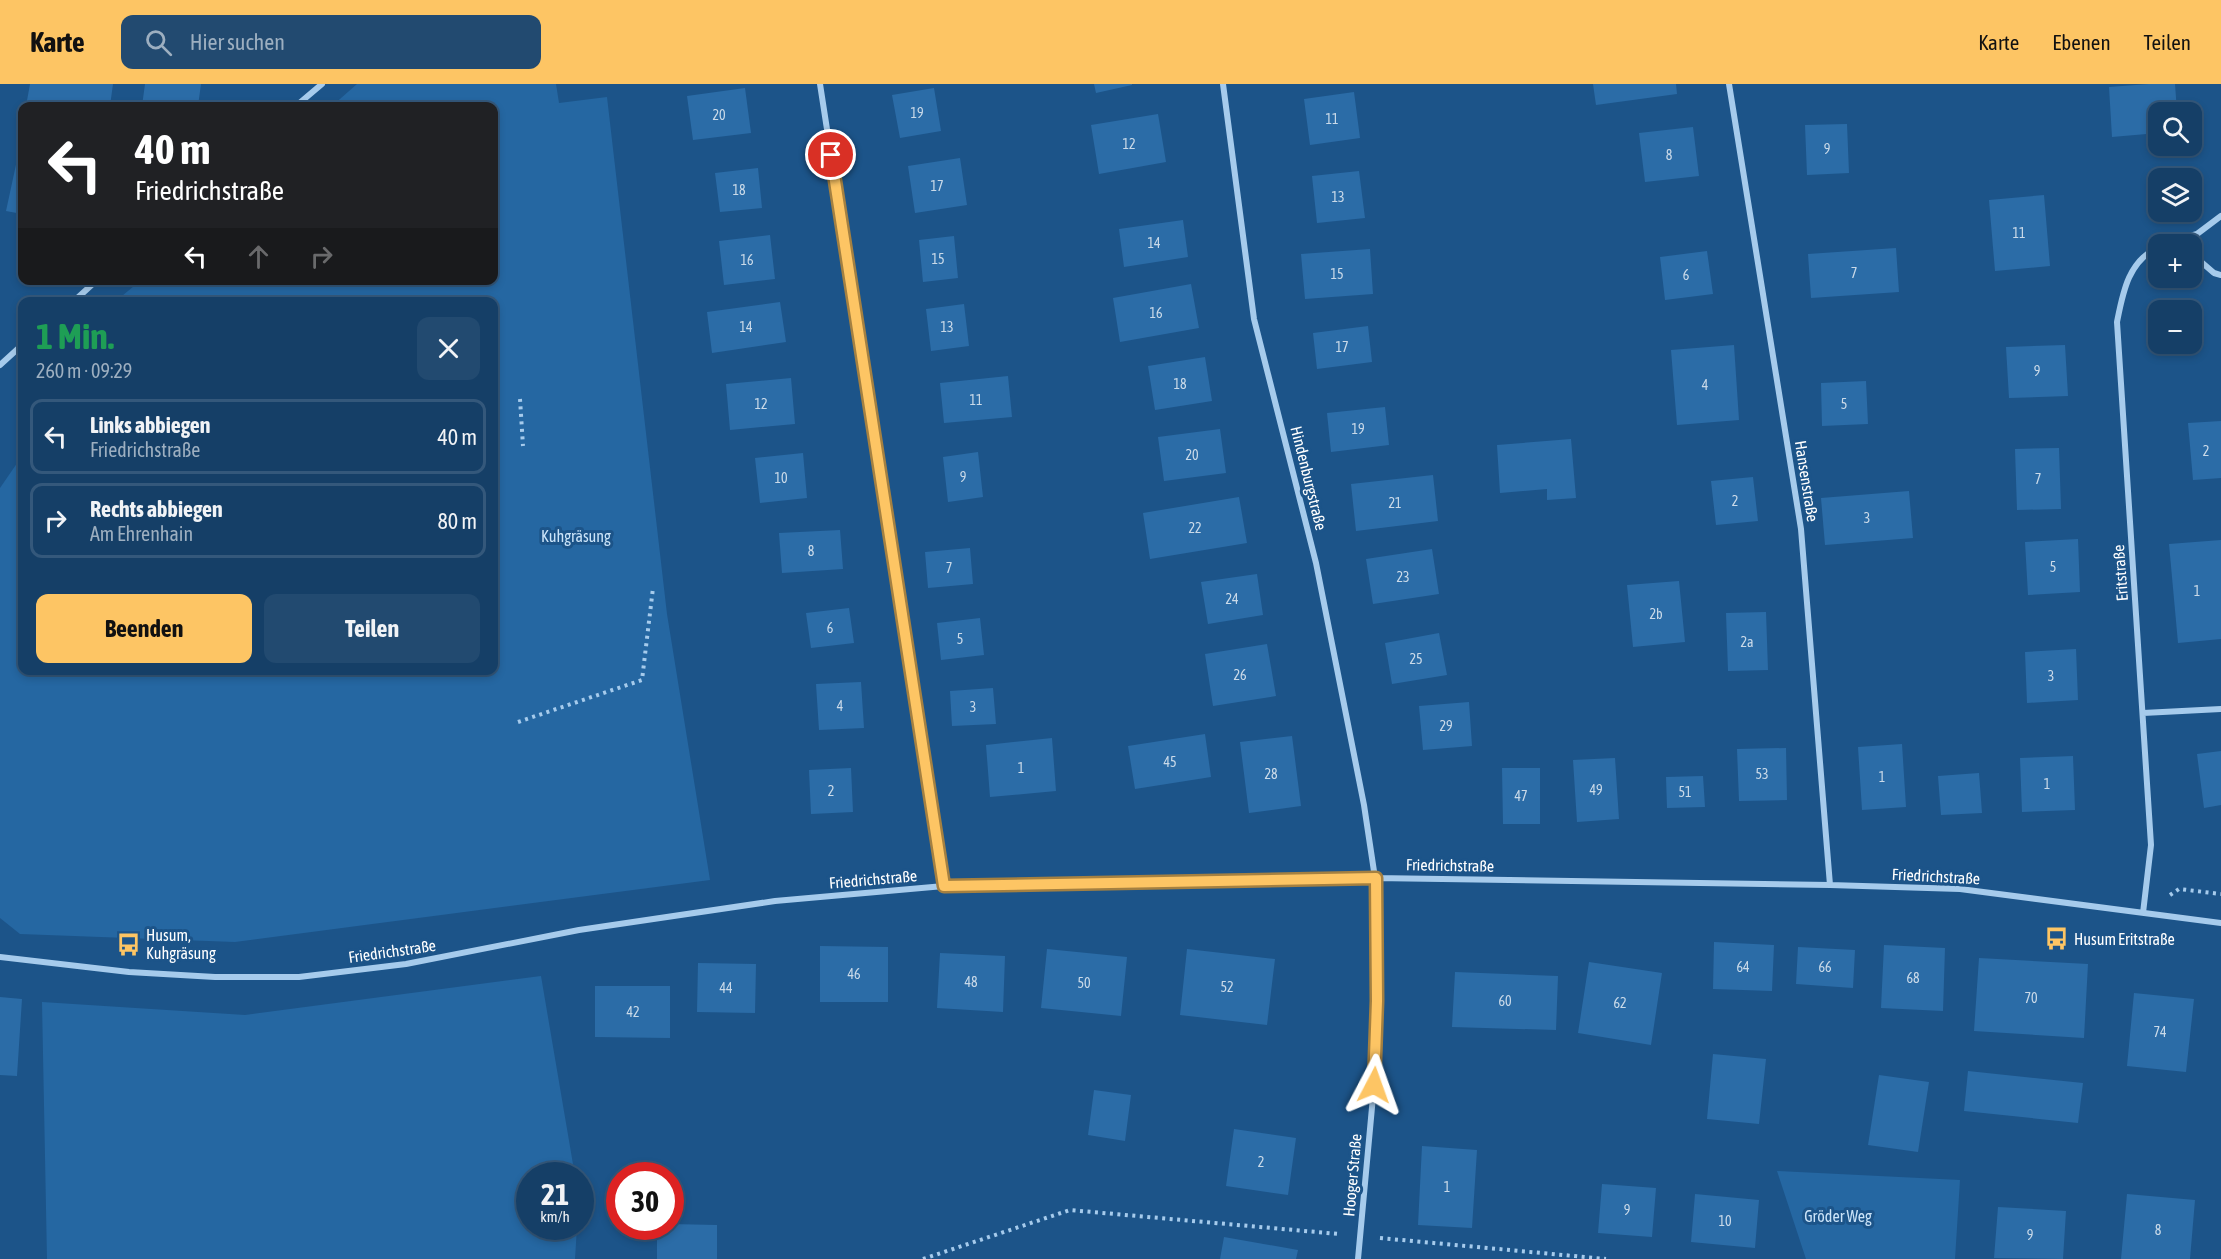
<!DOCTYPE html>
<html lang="de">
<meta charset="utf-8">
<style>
:root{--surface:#153f67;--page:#224a70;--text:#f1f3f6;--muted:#9dafc0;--line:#34587b;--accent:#fdc564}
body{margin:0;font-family:"Asap Condensed",sans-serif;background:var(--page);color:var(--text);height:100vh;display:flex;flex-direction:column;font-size:22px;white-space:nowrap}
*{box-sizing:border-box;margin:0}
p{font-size:20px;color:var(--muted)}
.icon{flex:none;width:33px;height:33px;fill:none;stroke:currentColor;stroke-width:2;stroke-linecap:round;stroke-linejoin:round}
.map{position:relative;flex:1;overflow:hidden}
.panel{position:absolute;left:18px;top:213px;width:480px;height:378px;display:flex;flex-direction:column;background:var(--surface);border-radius:12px;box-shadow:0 3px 9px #0003,0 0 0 2px var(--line)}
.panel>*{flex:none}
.top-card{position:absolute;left:18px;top:18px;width:480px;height:183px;border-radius:12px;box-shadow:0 3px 9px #0003,0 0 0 2px var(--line);background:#202124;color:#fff;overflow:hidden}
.fabs{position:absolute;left:2148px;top:18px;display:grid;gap:12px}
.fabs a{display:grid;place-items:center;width:54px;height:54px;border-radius:12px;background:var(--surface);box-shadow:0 3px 9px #0003,0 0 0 2px var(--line);font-size:30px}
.speed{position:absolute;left:516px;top:1078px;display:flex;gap:12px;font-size:30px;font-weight:700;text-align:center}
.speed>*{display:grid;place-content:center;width:78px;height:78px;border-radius:50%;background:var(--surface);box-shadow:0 3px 9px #0003,0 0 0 2px var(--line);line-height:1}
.speed small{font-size:15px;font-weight:400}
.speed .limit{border:9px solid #d22;background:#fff;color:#111}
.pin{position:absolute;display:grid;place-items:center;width:51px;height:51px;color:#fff;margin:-26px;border:3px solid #fff;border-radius:50%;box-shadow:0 2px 6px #0007}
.me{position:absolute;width:66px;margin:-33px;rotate:4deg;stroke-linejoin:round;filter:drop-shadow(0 0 4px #0008)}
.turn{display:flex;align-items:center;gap:21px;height:126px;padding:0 18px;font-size:27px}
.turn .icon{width:78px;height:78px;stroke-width:2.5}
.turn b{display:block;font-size:42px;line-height:51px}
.lanes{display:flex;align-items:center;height:57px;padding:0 18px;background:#0003;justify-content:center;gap:30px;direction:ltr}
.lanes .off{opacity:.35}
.round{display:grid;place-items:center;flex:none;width:63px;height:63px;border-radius:12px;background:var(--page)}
.overview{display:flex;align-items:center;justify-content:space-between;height:102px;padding:0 18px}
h1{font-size:36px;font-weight:700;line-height:45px;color:#1e9e55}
.cta{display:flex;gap:12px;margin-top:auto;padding:12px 18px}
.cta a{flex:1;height:69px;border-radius:12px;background:var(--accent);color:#111;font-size:24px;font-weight:700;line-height:69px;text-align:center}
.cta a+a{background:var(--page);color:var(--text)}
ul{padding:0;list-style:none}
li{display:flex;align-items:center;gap:18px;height:75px;margin:0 12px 9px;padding:0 6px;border:3px solid var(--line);border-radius:12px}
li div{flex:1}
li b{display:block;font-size:22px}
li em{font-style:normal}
header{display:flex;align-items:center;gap:36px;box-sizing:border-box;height:84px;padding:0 30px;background:var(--accent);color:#111}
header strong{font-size:28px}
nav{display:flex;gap:33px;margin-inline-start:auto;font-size:21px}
.search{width:420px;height:54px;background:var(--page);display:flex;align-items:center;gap:15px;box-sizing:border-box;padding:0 21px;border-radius:12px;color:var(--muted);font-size:22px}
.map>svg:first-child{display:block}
.green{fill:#2567a2}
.building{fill:#2b6ca7}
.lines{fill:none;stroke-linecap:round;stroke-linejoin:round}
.path{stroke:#a6cbec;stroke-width:4;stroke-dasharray:3 4.5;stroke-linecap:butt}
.minor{stroke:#a6cbec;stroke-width:6}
.route-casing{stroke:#a48041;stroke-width:15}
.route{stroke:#fdc564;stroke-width:10}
.labels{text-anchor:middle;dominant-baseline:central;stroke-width:6;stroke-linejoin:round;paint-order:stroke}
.number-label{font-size:14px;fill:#cadae9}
.street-label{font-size:16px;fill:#fff;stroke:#1c5489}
.park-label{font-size:16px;fill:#cbe4f9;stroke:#1c5489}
.poi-label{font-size:16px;fill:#fff;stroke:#1c5489;text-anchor:start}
</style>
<header>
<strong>Karte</strong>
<div class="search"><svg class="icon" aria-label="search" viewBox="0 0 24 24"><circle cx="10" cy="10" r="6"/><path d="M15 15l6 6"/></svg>Hier suchen</div>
<nav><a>Karte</a><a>Ebenen</a><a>Teilen</a></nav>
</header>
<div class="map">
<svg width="2221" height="1175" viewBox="0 0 2221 1175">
<rect width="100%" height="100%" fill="#1c5489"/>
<path class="green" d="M357 0H556L559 19 607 13 667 530 710 796 235 858 20 850 0 834V404L22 372V586H494V218L116 217 140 197 494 196V22H332Z
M541 892 575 1092H530V1143H577L575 1175H47L42 918 245 931Z
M1777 1087 1960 1096 1955 1175H1806Z"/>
<path class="building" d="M30 0H113L110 22H26Z
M145 0H201L198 22H142Z
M1094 0H1132V1L1096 9Z
M1593 0H1676L1677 10 1596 21Z
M2149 0H2175L2177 28H2158V49L2112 53 2109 3Z
M745 4 751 49 693 56 687 12Z
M934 4 941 47 900 54 892 11Z
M1354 8 1360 54 1310 61 1304 15Z
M1158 30 1166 78 1099 90 1091 41Z
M1847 40 1849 89 1807 91 1805 41Z
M1693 43 1699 92 1645 98 1639 49Z
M960 74 967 121 915 129 908 82Z
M17 76 22 78V130L6 127Z
M758 84 762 124 720 128 715 89Z
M1359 87 1365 134 1317 139 1312 92Z
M2044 111 2050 182 1995 187 1989 116Z
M1183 136 1188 173 1124 183 1119 145Z
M770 151 775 195 724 201 719 157Z
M954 152 958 194 923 198 919 156Z
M1896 164 1899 208 1811 214 1808 170Z
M1370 165 1373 210 1305 215 1301 170Z
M1707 167 1713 210 1665 216 1660 173Z
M1191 200 1199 244 1120 258 1113 214Z
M780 218 786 258 712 269 707 228Z
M964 220 969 262 931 267 926 225Z
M1368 242 1372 278 1317 285 1313 249Z
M1734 261 1739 336 1677 341 1671 266Z
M2065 261 2068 312 2009 314 2006 263Z
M1205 273 1212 317 1155 326 1148 282Z
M1008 292 1012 333 944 339 940 299Z
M791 294 795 340 730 346 726 300Z
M1866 297 1868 340 1822 342 1821 299Z
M1385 323 1389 361 1331 368 1327 329Z
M2221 337V394L2193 396 2188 339Z
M1220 345 1226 389 1164 397 1158 353Z
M1571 355 1576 414 1547 416V405L1500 409 1497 361Z
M2059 364 2061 425 2017 426 2015 365Z
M978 368 983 413 948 418 943 373Z
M803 369 807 414 760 419 755 374Z
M1433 391 1438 437 1356 447 1351 400Z
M1753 393 1758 437 1716 441 1711 397Z
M1909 407 1913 454 1825 461 1821 414Z
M1239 413 1247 459 1150 475 1143 429Z
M840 446 843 485 782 489 779 449Z
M2078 455 2080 508 2028 511 2025 458Z
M2221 456V555L2178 559 2169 460Z
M970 464 973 500 928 504 925 468Z
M1432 465 1439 510 1373 520 1366 475Z
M1257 490 1263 531 1208 540 1201 498Z
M1679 497 1685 558 1633 563 1627 501Z
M849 524 854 559 811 564 806 529Z
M1766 528 1768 586 1728 587 1726 529Z
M980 534 984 571 941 576 937 539Z
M1439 549 1447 591 1392 600 1385 559Z
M1267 560 1276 612 1213 622 1205 570Z
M2076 565 2078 616 2027 619 2025 568Z
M861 598 864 644 819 646 816 600Z
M993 604 996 640 952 642 950 607Z
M1469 618 1472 662 1423 666 1419 622Z
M1205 650 1211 693 1135 705 1128 662Z
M1292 652 1301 722 1249 729 1240 658Z
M1052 654 1056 707 990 713 986 661Z
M1902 660 1906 723 1862 726 1858 663Z
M1786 664 1787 716 1739 717 1737 665Z
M2221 667V721L2204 724 2197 670Z
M2073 672 2075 726 2022 728 2020 674Z
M1615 674 1619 735 1577 738 1573 676Z
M851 684 853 728 811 730 809 686Z
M1502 684H1540V740H1503Z
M1979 689 1982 729 1941 731 1938 692Z
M1703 692 1705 723 1667 724 1666 693Z
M1714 858 1774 861 1772 907 1713 905Z
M1884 861 1945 864 1943 927 1881 924Z
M820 862 888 863V918H820Z
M1798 863 1855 866 1853 904 1796 900Z
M1047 865 1127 873 1121 932 1041 924Z
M1187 865 1275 875 1267 941 1180 931Z
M940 869 1005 872 1003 928 937 924Z
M1979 874 2088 880 2084 954 1974 947Z
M1589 878 1662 889 1651 961 1578 949Z
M698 879 756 880 755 929 697 928Z
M1455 888 1558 892 1556 946 1452 943Z
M595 902H670V954L595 953Z
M2134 909 2194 915 2186 988 2127 982Z
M0 913 22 915 17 992 0 991Z
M1713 970 1766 975 1759 1040 1707 1035Z
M1968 987 2083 999 2078 1039 1964 1027Z
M1879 991 1929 998 1918 1068 1868 1061Z
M1094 1006 1131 1011 1125 1057 1088 1051Z
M1234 1045 1296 1054 1288 1111 1226 1102Z
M1422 1062 1477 1066 1472 1144 1418 1141Z
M1602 1100 1656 1104 1652 1153 1598 1149Z
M1695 1110 1759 1116 1755 1164 1691 1158Z
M2127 1110 2195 1116 2190 1175H2121Z
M1998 1123 2066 1127 2063 1175 1994 1174Z
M670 1140 717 1141V1175H657V1143H670Z
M1224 1153 1298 1166 1296 1175H1220Z"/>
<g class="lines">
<path class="path" d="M520 315 523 362
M518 638 642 596 653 504
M2170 811 2179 805 2221 810
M1380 1154 1606 1175
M923 1175 1070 1126 1339 1150"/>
<path class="minor" d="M820 0 944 802
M1223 0 1254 235 1316 479 1364 721 1375 794 1376 980 1358 1175
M1729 0 1801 445 1830 801
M296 22 322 0
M2163 160 2197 150 2221 132
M2192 170 2214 189 2221 191
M73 218 97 196
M0 281 22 261
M2143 629 2221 625
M2143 829 2151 761 2117 238C2123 208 2128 178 2158 163
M0 873 129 888 215 893H299L406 880 579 846 775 817 944 802 1375 794 1830 801 1960 805 2221 839"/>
</g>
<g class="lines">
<defs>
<path id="route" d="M831 71 944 802 1376 794 1377 917 1374 1001"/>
</defs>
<use href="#route" class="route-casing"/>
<use href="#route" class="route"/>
</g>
<defs>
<symbol id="bus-bare" viewBox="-9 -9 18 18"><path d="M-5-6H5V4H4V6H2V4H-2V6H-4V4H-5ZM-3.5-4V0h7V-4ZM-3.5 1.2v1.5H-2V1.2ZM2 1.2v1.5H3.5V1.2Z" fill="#fdc564" stroke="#1c5489" stroke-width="2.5" paint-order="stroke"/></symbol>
</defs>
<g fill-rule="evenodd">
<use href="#bus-bare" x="2040" y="838" width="33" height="33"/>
<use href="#bus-bare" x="112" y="844" width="33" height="33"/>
</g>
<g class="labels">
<g class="number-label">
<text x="917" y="29">19</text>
<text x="719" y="31">20</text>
<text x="1332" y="35">11</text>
<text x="1129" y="60">12</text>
<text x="1827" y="65">9</text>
<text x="1669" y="71">8</text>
<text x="937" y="102">17</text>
<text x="739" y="106">18</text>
<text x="1338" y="113">13</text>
<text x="2019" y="149">11</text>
<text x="1154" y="159">14</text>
<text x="938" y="175">15</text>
<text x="747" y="176">16</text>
<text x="1854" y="189">7</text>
<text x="1337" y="190">15</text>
<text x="1686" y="191">6</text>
<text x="1156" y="229">16</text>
<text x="746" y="243">14</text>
<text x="947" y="243">13</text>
<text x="1342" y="263">17</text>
<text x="2037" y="287">9</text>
<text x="1180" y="300">18</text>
<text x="1705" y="301">4</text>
<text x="976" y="316">11</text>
<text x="761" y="320">12</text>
<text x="1844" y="320">5</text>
<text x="1358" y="345">19</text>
<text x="2206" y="367">2</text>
<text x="1192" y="371">20</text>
<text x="963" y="393">9</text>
<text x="781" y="394">10</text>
<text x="2038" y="395">7</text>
<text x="1735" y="417">2</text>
<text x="1395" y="419">21</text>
<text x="1867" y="434">3</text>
<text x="1195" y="444">22</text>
<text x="811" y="467">8</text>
<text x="2053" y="483">5</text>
<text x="949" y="484">7</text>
<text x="1403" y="493">23</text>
<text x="2197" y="507">1</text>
<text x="1232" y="515">24</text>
<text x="1656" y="530">2b</text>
<text x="830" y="544">6</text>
<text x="960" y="555">5</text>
<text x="1747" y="558">2a</text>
<text x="1416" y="575">25</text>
<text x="1240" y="591">26</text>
<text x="2051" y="592">3</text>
<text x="840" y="622">4</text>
<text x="973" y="623">3</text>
<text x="1446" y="642">29</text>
<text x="1170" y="678">45</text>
<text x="1021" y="684">1</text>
<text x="1271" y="690">28</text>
<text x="1762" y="690">53</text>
<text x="1882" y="693">1</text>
<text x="2047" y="700">1</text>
<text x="1596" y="706">49</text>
<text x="831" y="707">2</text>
<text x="1685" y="708">51</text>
<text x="1521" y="712">47</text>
<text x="1743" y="883">64</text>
<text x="1825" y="883">66</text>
<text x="854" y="890">46</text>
<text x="1913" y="894">68</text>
<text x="971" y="898">48</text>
<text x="1084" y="899">50</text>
<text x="1227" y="903">52</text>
<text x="726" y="904">44</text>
<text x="2031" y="914">70</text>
<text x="1505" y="917">60</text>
<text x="1620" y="919">62</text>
<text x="633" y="928">42</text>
<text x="2160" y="948">74</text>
<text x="1261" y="1078">2</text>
<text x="1447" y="1103">1</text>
<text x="1627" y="1126">9</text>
<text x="1725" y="1137">10</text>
<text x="2158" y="1146">8</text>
<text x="2030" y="1151">9</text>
</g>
<g class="street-label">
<text transform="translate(1309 394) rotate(76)">Hindenburgstraße</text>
<text transform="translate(1807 397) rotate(81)">Hansenstraße</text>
<text transform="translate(2120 489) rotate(-94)">Eritstraße</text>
<text transform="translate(1450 781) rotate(1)">Friedrichstraße</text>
<text transform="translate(1936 792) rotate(3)">Friedrichstraße</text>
<text transform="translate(873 795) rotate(-5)">Friedrichstraße</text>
<text transform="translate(392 867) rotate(-8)">Friedrichstraße</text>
<text transform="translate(1352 1091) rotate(-85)">Hooger Straße</text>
</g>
<g class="park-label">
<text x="576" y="452">Kuhgräsung</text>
<text x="1838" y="1132">Gröder Weg</text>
</g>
<g class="poi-label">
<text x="146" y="851">Husum,<tspan x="146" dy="18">Kuhgräsung</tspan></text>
<text x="2074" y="855">Husum Eritstraße</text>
</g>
</g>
</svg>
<div class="fabs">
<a><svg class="icon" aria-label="search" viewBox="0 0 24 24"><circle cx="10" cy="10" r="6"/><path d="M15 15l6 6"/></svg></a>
<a><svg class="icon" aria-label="layers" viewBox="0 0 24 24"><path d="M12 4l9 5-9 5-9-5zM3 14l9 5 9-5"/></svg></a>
<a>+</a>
<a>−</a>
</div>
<div class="speed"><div>21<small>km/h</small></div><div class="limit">30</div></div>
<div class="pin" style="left:831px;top:71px;background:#d93025"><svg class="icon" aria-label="arrive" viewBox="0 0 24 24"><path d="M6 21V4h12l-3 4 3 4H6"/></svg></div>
<svg class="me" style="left:1374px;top:1001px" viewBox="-20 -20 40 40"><path d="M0-17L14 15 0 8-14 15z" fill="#fdc564" stroke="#fff" stroke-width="4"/></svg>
<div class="top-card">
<div class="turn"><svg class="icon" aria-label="left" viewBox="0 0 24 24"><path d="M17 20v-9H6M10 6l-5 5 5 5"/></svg><div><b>40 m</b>Friedrichstraße</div></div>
<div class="lanes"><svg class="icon" aria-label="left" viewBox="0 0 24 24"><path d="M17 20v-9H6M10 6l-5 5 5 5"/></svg><svg class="icon off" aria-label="ahead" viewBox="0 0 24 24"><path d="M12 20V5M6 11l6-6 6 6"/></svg><svg class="icon off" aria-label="right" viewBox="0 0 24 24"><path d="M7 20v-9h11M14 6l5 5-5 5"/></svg></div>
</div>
<section class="panel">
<div class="overview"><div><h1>1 Min.</h1><p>260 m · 09:29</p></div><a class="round"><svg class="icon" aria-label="close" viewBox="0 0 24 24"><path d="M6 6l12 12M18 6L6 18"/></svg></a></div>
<ul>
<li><svg class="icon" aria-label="left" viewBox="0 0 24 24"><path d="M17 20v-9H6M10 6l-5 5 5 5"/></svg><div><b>Links abbiegen</b><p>Friedrichstraße</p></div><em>40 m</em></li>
<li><svg class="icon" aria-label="right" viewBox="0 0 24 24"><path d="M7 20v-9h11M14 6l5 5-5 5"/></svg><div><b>Rechts abbiegen</b><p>Am Ehrenhain</p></div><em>80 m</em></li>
</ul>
<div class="cta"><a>Beenden</a><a>Teilen</a></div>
</section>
</div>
